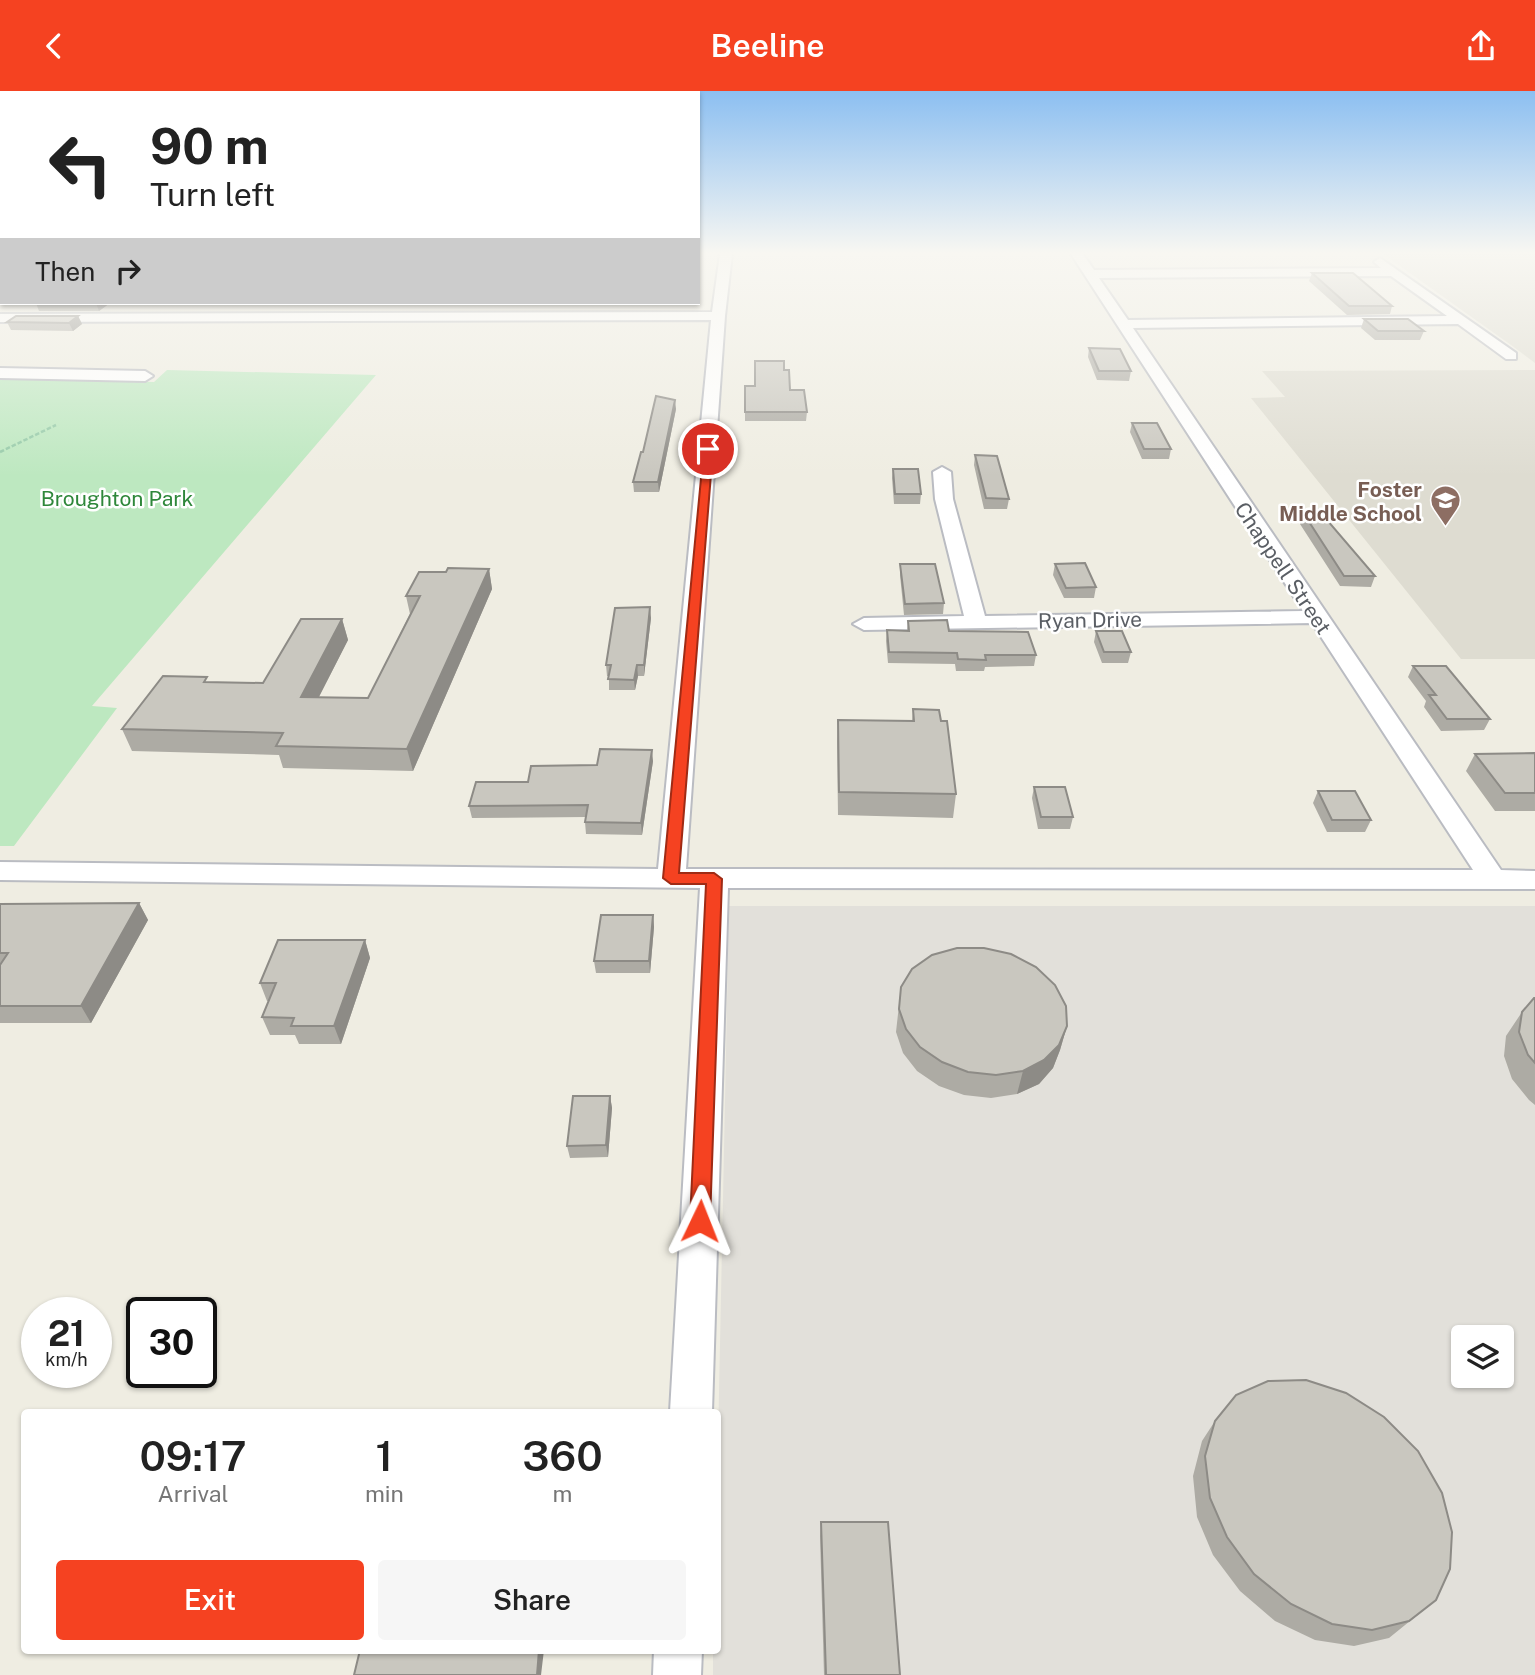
<!DOCTYPE html>
<style>
:root{--surface:#fff;--page:#f6f6f6;--text:#222;--muted:#767676;--accent:#f54221}
body{margin:0;font-family:"Public Sans",sans-serif;background:var(--page);color:var(--text);height:100vh;display:flex;flex-direction:column;font-size:26px;white-space:nowrap}
*{box-sizing:border-box;margin:0}
p{font-size:23px;color:var(--muted)}
.icon{flex:none;width:38px;height:38px;fill:none;stroke:currentColor;stroke-width:2;stroke-linecap:round;stroke-linejoin:round}
.map{position:relative;flex:1;overflow:hidden}
.sheet{position:absolute;left:21px;top:1318px;width:700px;height:245px;display:flex;flex-direction:column;background:var(--surface);border-radius:7px;box-shadow:0 2px 5px #0004}
.sheet>*{flex:none}
.hud{position:absolute;left:0px;top:0px;width:700px;height:214px;box-shadow:0 2px 5px #0004;background:#fff;color:var(--text);overflow:hidden}
.buttons{position:absolute;left:1451px;top:1234px;display:grid;gap:14px}
.buttons a{display:grid;place-items:center;width:63px;height:63px;border-radius:7px;background:var(--surface);box-shadow:0 2px 5px #0004;font-size:35px}
.speed{position:absolute;left:21px;top:1206px;display:flex;gap:14px;font-size:35px;font-weight:700;text-align:center}
.speed>*{display:grid;place-content:center;width:91px;height:91px;border-radius:50%;background:var(--surface);box-shadow:0 2px 5px #0004;line-height:1}
.speed small{font-size:18px;font-weight:400}
.speed .limit{border:4px solid #111;border-radius:10px;background:#fff;color:#111}
.pin{position:absolute;display:grid;place-items:center;width:60px;height:60px;color:#fff;margin:-30px;border:4px solid #fff;border-radius:50%;box-shadow:0 2px 7px #0007}
.me{position:absolute;width:77px;margin:-38px;rotate:2deg;stroke-linejoin:round;filter:drop-shadow(0 0 5px #0008)}
.turn{display:flex;align-items:center;gap:24px;height:147px;padding:0 35px;font-size:32px}
.turn .icon{width:91px;height:91px;stroke-width:2.5}
.turn b{display:block;font-size:49px;line-height:60px}
.then{display:flex;align-items:center;height:66px;padding:0 35px;background:#0003;gap:14px;font-size:26px}
.eta{display:flex;justify-content:space-evenly;align-items:center;height:119px;text-align:center}
.eta b{font-size:42px;font-weight:600;line-height:49px}
.primary-button{display:flex;gap:14px;margin-top:auto;padding:14px 35px}
.primary-button a{flex:1;height:80px;border-radius:7px;background:var(--accent);color:#fff;font-size:28px;font-weight:600;line-height:80px;text-align:center}
.primary-button a+a{background:var(--page);color:var(--text)}
header{display:flex;justify-content:space-between;align-items:center;height:91px;padding:0 35px;background:var(--accent);color:#fff;font-size:32px;font-weight:600}
.map>svg:first-child{display:block}
.industrial{fill:#e2e0da;fill-rule:evenodd}
.education{fill:#dedcd1}
.green{fill:#bde8c0}
.lines{fill:none;stroke-linecap:round;stroke-linejoin:round}
.minor-casing{stroke:#babcc2;stroke-width:4}
.path{stroke:#95caa8;stroke-width:2.5;stroke-dasharray:4.5 2;stroke-linecap:butt}
.minor{fill:#fff;fill-rule:evenodd}
.wall{fill:#adaba4}
.shaded-wall{fill:#8d8b86}
.building{fill:#c9c7bf;stroke:#8d8b86;stroke-width:2}
.route{fill:#f54221;stroke:#9f2b15;stroke-width:2}
.labels{text-anchor:middle;dominant-baseline:central;stroke-width:5;stroke-linejoin:round;paint-order:stroke}
.far-education-label{font-size:21px;font-weight:bold;fill:#785e54;stroke:#fff;text-anchor:end}
.far-park-label{font-size:21px;fill:#2e873a;stroke:#fff}
.far-street-label{font-size:21px;fill:#5a5e64;stroke:#fff}
</style>
<header><svg class="icon" aria-label="back" viewBox="0 0 24 24"><path d="M15 5l-7 7 7 7"/></svg>Beeline<svg class="icon" aria-label="share" viewBox="0 0 24 24"><path d="M12 15V3M7 8l5-5 5 5M5 13v7h14v-7"/></svg></header>
<div class="map">
<svg width="1535" height="1584" viewBox="0 0 1535 1584">
<rect width="100%" height="100%" fill="#efede2"/>
<path class="industrial" d="M729 815H1535V1584H713V1559H718V1351ZM1463 1246H1502V1284H1463Z"/>
<path class="education" d="M1383 163H1535V272L1511 254Z
M1535 279V568H1461L1251 307 1285 306 1262 280Z"/>
<path class="green" d="M167 279 376 284 92 615 117 617 14 755H0V287L154 291Z"/>
<g class="lines">
<defs>
<path id="minor" d="M720 163H732L725 225 686 778 1473 779 1312 532 864 539 853 533 864 527 964 525 935 408 933 381 942 376 951 381 953 408 985 525 1303 520 1071 163H1083L1094 179 1381 177 1374 171 1380 167 1516 262V268H1506L1458 233 1133 237 1501 779 1535 780V798L728 797 712 1321H670L700 797 0 789V771L658 778 711 229 0 231V223L712 221ZM1391 185 1447 225 1128 229 1099 187Z
M0 277 145 280 153 285 145 290 0 287Z
M654 1559H702L701 1584H653Z"/>
</defs>
<use href="#minor" class="minor-casing"/>
<path class="path" d="M0 361 56 334"/>
<use href="#minor" class="minor"/>
</g>
<path class="wall" d="M1312 182 1392 215 1390 223 1347 224 1309 190Z
M36 212H110L99 220H39Z
M78 225 82 233 73 240 11 239 7 231Z
M1364 228 1424 240 1420 249H1375L1361 237Z
M1089 257 1131 280 1129 290 1097 289 1088 266Z
M784 279 790 299 807 321 806 330H745V295H755Z
M676 318 659 401H634L633 391 643 361Z
M1132 332 1171 358 1169 368H1142L1130 341Z
M975 364 1009 408 1007 418H984L974 374Z
M893 378 921 403 920 413H894L892 387Z
M1304 423 1375 485 1371 496 1340 495 1300 433Z
M900 473 944 512 943 523 904 524 900 484Z
M1055 473 1096 496 1094 507H1064L1053 484Z
M489 478 492 498 413 680 283 677 279 664 132 660 122 638 208 591 263 592 342 528 348 549 319 606 368 607 410 523 406 505 446 481Z
M651 527 644 585H638L635 599H609V585H607L606 574Z
M908 530 1036 564 1034 575 985 576 984 580H956L955 573 888 572 886 550 887 539 907 540Z
M1096 540 1131 561 1128 572H1102L1094 551Z
M1413 575 1490 628 1484 639 1441 640 1424 616 1426 610 1408 586Z
M913 618 941 630 956 703 953 727 838 724 837 651 838 629 912 630Z
M1535 662V720H1495L1466 680 1475 663Z
M653 670 642 744 586 743 585 731 586 726 472 727 469 715 528 691 597 674Z
M1034 696 1073 726 1070 738H1038L1032 707Z
M1318 700 1371 729 1365 741H1327L1313 712Z
M139 812 148 829 91 932H0V813Z
M653 824 654 836 650 882H596L594 870Z
M365 849 370 867 341 953H299L295 944H270L262 926 269 910H267L260 892Z
M901 896 1067 935 1060 959 1053 977 1039 993 1017 1003 991 1007 964 1004 939 995 917 980 903 962 896 941Z
M1535 907V1014L1529 1009 1512 988 1504 965 1506 945 1522 921Z
M610 1005 612 1017 608 1066 570 1067 567 1055Z
M1215 1330 1436 1509 1389 1547 1354 1555 1315 1549 1275 1530 1240 1500 1213 1464 1197 1426 1193 1385 1202 1350Z
M821 1431 900 1584H824L820 1445Z"/>
<path class="shaded-wall" d="M96 212H110L99 220Z
M78 225 82 233 73 240 69 232Z
M675 309 676 318 659 401 658 391Z
M489 478 492 498 413 680 407 658Z
M650 516 651 527 644 585V574Z
M342 528 348 549 308 627 301 606Z
M637 574 638 585 635 599 634 589Z
M652 659 653 670 642 744 641 732Z
M139 812 148 829 91 932 81 915Z
M653 824 654 836 650 882 649 870Z
M365 849 370 867 341 953 334 935Z
M1067 935 1060 959 1053 977 1039 993 1017 1003 1023 980Z
M610 1005 612 1017 608 1066 606 1054Z
M539 1559H544L541 1584H537Z"/>
<path class="building" d="M1312 182H1353L1392 215H1349Z
M16 225H78L69 232 7 231Z
M1364 228H1408L1424 240H1378Z
M1089 257 1120 258 1131 280H1099Z
M755 270H784V279H789L790 299H804L807 321H745V295H755Z
M656 305 675 309 658 391H633L641 361H643Z
M1132 332H1157L1171 358H1144Z
M975 364 997 365 1009 408 986 407Z
M893 378H918L921 403H895Z
M1315 415 1375 485H1344L1304 423Z
M1085 472 1096 496 1066 497 1055 473Z
M900 473H935L944 512 905 513Z
M448 477 489 478 407 658 276 655 283 642 122 638 163 585 207 586 204 591 263 592 301 528H342L301 606 368 607 420 505H406L419 481H446Z
M650 516 644 574H637L634 589 608 588 611 574H606L615 517Z
M947 529 949 540 1028 541 1036 564H985L986 569 958 568 957 562 889 561 887 539 909 540 908 530Z
M1096 540H1122L1131 561H1104Z
M1413 575H1446L1490 628H1447L1429 604H1436Z
M913 618 939 619 941 630H947L956 703 839 701 838 629 914 630Z
M600 658 652 659 641 732 585 731 588 714 469 715 476 691H528L531 675 597 674Z
M1535 662V702H1505L1475 663Z
M1034 696H1065L1073 726H1041Z
M1318 700H1355L1371 729H1332Z
M139 812 81 915H0V874L8 862H0V813Z
M601 824H653L649 870H594Z
M278 849H365L334 935H291L294 927 262 926 276 892H260Z
M957 857H984L1011 863 1036 876 1055 894 1066 915 1067 935 1059 954 1044 969 1023 980 996 984 968 981 942 971 920 956 906 938 899 918 901 896 912 878 932 864Z
M1534 907H1535V972L1528 964 1519 941 1522 921Z
M573 1005H610L606 1054 567 1055Z
M1306 1289 1346 1302 1384 1326 1418 1360 1442 1402 1452 1441 1450 1478 1436 1509 1409 1530 1372 1539 1332 1533 1291 1513 1254 1483 1227 1446 1210 1407 1205 1365 1215 1330 1236 1304 1268 1290Z
M821 1431H888L900 1584H826Z
M360 1559H539L537 1584H354Z"/>
<linearGradient id="sky" x2="0" y2="1"><stop stop-color="#8cbff1"/><stop offset="0.42" stop-color="#f8f7f2"/><stop offset="1" stop-color="#f8f7f2" stop-opacity="0"/></linearGradient>
<rect width="1535" height="385" fill="url(#sky)"/>
<path class="route" d="M704 356 713 358 679 782H714L722 788 710 1130 707 1137 700 1139 693 1137 690 1130 706 793H671L663 787Z"/>
<defs>
<symbol id="school-pin" viewBox="-11 -11 22 30"><path d="M0 17L-7.5 6A9.5 9.5 0 1 1 7.5 6Z" fill="#8d6e63" stroke="#fff"/><path d="M0-5L7-2L0 1L-7-2ZM-4 1L0 2.5L4 1V4Q0 6-4 4Z" fill="#fff"/></symbol>
</defs>
<g fill-rule="evenodd">
<use href="#school-pin" x="1428" y="392" width="35" height="47"/>
</g>
<g class="labels">
<g class="far-education-label">
<text x="1422" y="398">Foster<tspan x="1422" dy="24">Middle School</tspan></text>
</g>
<g class="far-park-label">
<text x="117" y="407">Broughton Park</text>
</g>
<g class="far-street-label">
<text transform="translate(1283 477) rotate(56)">Chappell Street</text>
<text transform="translate(1090 529) rotate(-1)">Ryan Drive</text>
</g>
</g>
</svg>
<div class="buttons">
<a><svg class="icon" aria-label="layers" viewBox="0 0 24 24"><path d="M12 4l9 5-9 5-9-5zM3 14l9 5 9-5"/></svg></a>
</div>
<div class="speed"><div>21<small>km/h</small></div><div class="limit">30</div></div>
<div class="pin" style="left:708px;top:358px;background:#d93025"><svg class="icon" aria-label="arrive" viewBox="0 0 24 24"><path d="M6 21V4h12l-3 4 3 4H6"/></svg></div>
<svg class="me" style="left:700px;top:1130px" viewBox="-20 -20 40 40"><path d="M0-17L14 15 0 8-14 15z" fill="#f54221" stroke="#fff" stroke-width="4"/></svg>
<div class="hud">
<div class="turn"><svg class="icon" aria-label="left" viewBox="0 0 24 24"><path d="M17 20v-9H6M10 6l-5 5 5 5"/></svg><div><b>90 m</b>Turn left</div></div>
<div class="then">Then<svg class="icon" aria-label="right" viewBox="0 0 24 24"><path d="M7 20v-9h11M14 6l5 5-5 5"/></svg></div>
</div>
<section class="sheet">
<div class="eta">
<div><b>09:17</b><p>Arrival</p></div>
<div><b>1</b><p>min</p></div>
<div><b>360</b><p>m</p></div>
</div>
<div class="primary-button"><a>Exit</a><a>Share</a></div>
</section>
</div>
